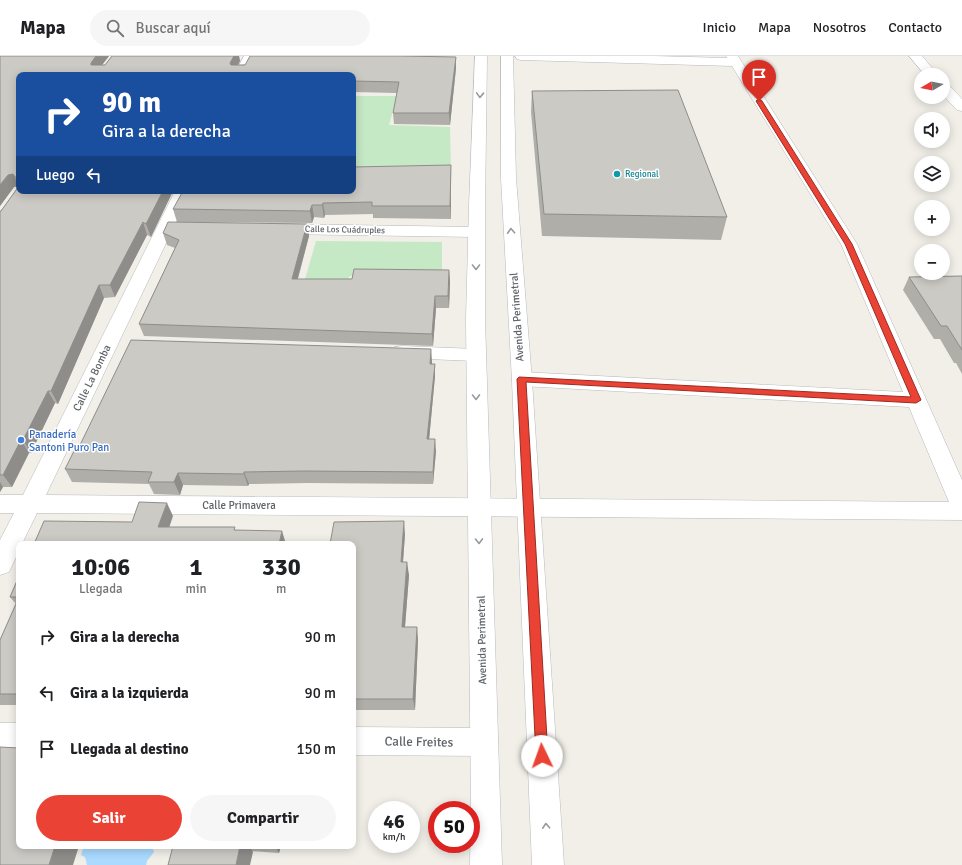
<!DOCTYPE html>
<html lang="es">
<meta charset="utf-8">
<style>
:root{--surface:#fff;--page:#f6f6f6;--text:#202124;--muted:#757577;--line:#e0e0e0;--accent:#ea4335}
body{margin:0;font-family:Signika,sans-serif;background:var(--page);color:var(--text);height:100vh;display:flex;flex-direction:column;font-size:15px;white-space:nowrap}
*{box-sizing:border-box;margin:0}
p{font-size:13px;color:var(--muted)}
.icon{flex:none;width:22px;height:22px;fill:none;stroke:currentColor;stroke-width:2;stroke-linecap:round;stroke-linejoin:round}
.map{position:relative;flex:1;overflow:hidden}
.details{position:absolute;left:16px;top:485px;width:340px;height:308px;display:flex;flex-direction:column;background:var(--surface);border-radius:8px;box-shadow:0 2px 10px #0003}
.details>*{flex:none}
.hud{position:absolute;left:16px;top:16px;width:340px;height:122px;border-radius:8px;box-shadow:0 2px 10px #0003;background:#1a4fa0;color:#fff;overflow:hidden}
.needle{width:26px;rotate:260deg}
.tools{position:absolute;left:914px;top:12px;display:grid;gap:8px}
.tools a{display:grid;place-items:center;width:36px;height:36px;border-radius:50%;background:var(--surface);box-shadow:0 2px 10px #0003;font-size:20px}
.speed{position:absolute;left:368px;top:745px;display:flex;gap:8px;font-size:20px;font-weight:700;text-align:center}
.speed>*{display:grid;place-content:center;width:52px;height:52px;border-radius:50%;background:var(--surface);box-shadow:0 2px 10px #0003;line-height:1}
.speed small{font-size:10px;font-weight:400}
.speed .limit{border:6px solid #d22;background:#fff;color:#111}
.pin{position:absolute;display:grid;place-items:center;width:34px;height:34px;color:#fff;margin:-41px -17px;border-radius:50% 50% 50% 0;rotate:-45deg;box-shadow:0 0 4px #0007}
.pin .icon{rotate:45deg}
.me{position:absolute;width:44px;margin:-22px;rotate:357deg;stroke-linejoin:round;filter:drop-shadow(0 0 3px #0008)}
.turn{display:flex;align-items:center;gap:14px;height:84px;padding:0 20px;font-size:18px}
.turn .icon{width:52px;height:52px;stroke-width:2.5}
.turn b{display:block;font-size:28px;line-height:34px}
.then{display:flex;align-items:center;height:38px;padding:0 20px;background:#0003;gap:8px;font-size:15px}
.eta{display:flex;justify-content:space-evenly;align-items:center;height:68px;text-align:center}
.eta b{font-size:24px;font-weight:800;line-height:28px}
.action{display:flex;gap:8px;margin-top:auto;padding:8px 20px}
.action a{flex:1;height:46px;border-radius:24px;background:var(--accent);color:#fff;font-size:16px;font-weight:800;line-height:46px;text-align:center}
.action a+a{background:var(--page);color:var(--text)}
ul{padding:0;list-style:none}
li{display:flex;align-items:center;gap:12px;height:56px;padding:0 20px}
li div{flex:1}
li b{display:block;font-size:15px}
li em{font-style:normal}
header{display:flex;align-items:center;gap:24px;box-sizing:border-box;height:56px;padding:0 20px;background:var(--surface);border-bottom:1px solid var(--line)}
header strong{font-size:19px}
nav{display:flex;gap:22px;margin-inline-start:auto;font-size:14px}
.search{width:280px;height:36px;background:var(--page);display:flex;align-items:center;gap:10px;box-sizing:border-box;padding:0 14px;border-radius:22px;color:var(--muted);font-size:15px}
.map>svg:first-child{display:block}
.green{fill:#c5e8c5}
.water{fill:#aadaff}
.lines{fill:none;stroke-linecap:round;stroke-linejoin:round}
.street-casing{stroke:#b5b8bc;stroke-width:1}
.secondary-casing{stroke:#b6babf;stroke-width:1}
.street{fill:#fff;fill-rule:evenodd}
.secondary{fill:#fff;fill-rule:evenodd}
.wall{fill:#afaea9}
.shaded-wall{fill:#8f8d8a}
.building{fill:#cccac5;stroke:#8f8d8a}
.oneway{stroke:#979a9d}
.route{fill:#ea4335;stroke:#982c22}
.culture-dot{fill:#0f9aa8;stroke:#fff;stroke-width:1.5}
.shop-dot{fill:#3f7fe0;stroke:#fff;stroke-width:1.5}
.labels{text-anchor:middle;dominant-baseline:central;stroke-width:3;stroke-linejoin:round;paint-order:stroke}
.far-culture-label{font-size:9px;fill:#0d838f;stroke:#fff;text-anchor:start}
.far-street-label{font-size:9px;fill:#5f6368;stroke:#fff}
.street-label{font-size:11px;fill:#5f6368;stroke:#fff}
.shop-label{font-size:11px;fill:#366cbe;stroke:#fff;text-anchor:start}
.near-street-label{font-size:13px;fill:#5f6368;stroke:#fff}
</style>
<header>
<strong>Mapa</strong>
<div class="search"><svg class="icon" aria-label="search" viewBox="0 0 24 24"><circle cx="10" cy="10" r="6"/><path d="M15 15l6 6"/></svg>Buscar aquí</div>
<nav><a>Inicio</a><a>Mapa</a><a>Nosotros</a><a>Contacto</a></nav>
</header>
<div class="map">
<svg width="962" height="809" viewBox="0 0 962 809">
<rect width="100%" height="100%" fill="#f1efe8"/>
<path class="green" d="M353 40H408V52L394 51 389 69 450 71 451 117 353 126Z
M316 185 442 186V221L350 220 343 230 304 227Z"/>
<path class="water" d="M84 790 142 792 152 791 154 796 147 805 146 809H87L85 801 81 799Z"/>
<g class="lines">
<defs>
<path id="street" d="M244 0H256L246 19H234Z
M515 0H653L727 2 726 0H738L857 188 962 424V464L37 457 22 488H19V495L9 516 0 519V484L14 457H0V439H23L175 135H191L46 439 949 446 909 351 522 330 515 328 512 323 515 318 522 316 903 336 841 188 732 10 521 4 517 3Z
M909 0H922L938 19H925Z
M943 27 948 28 962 43V55L957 54 943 39Z
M279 168 476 171 482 173 484 176 482 179 476 181 279 178 273 176 271 173 273 170Z
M402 290 476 293 483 294 486 299 483 304 476 305 402 302 395 301 392 296 395 291Z
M0 667H19V695H0Z
M353 671 484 672 494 676 498 686 494 696 484 700 353 699Z"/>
<path id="secondary" d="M475 0H487L485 150V263L502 809H470L471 754 466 263 469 150Z
M501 0H513L516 122 532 325 564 809H532L512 325 501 122Z"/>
</defs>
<use href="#street" class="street-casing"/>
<use href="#secondary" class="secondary-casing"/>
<use href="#street" class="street"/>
<use href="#secondary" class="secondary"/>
</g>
<path class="wall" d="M0 0H109L102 9H105L112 0H239L240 5 238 9 402 0 456 1V12L450 69 394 68 393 57 397 37 353 36V19H19V135H173L151 181 147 179 115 241 104 242 58 348 55 347 31 397H29L12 431H3L0 436V155H1L19 130 14 131 0 150Z
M532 35 727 161 721 184 542 180 531 56Z
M451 109V163L373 162V158L325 159 324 162 314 161 312 167 177 166 173 153Z
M307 168 309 180 298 223H352L449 214 450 226 449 252H436L433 290 144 280 139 268 175 192 167 189 163 177Z
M962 220V318L956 307H954L940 283H934L903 234 909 221Z
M432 305V308H435V320L429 383 436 395 433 428 307 427 249 428 248 430 183 429 180 439 154 438 149 428 72 426 65 413 80 389Z
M405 478 403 506 409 519 405 571 418 583 415 654H353V488Z
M19 520V649H0V584L16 548 10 541Z
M173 790H281L279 797Z"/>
<path class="shaded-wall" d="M96 0H109L95 18 91 7Z
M233 0H239L240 5 233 18 230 7Z
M456 1V12L450 69 449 57Z
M451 109V163L450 150Z
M13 118 19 130 14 131 0 150V129L8 119Z
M163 135H173L151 181 146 168Z
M323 147 325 159 324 162 322 149Z
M312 149 314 161 312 167 310 155Z
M143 166 147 179 115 241 110 229Z
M307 168 309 180 294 236 292 223Z
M449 214 450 226 449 252 448 240Z
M99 229 104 242 58 348 51 335Z
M435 240 436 252 433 290 432 278Z
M431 293 432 305 431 320 430 308Z
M435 308V320L428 395 427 383Z
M48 335 55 347 31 397 23 384Z
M435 383 436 395 433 428V416Z
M21 384 29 397 12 431 3 419Z
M244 416 249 428 248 430 244 418Z
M178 417 183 429 180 439 174 426Z
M0 426 3 431 0 436Z
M167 447 173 460 165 484 158 471Z
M404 465 405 478 402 519 401 506Z
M282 475 286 488H279Z
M407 506 409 519 404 583 402 571Z
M417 571 418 583 415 654 413 643Z
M55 790H79L73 809H49Z
M240 790H249L253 796 250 809H236Z
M275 790H281L279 797Z"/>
<path class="building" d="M0 0H96L91 7V9H105L112 0H234L230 7 231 9H245L250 0H401L456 1 449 57H393L399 26 353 25V19H19V121H15L13 118 8 119 0 129Z
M678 34 727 161 544 158 532 35Z
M451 109 450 150H372V146L323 147 322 149H312L310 155 173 153 183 135H353V111Z
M19 130V135H163L146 168 143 166 110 229H99L51 335H48L23 384H21L3 419H0V155H1Z
M168 166 307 168 292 223H352L354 213 449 214 448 240H435L432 278 139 268 179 184 163 177Z
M962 220V294L947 270H941L909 221Z
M131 284 431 293 430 308H435L427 383H435L433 416 304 415 244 416V418L178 417 174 426H148L152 416 65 413 77 389H80Z
M139 446 167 447 158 471H235L234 474 282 475 279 488H34L44 465 132 466Z
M404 465 401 506H407L402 571H417L413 643H353V488H330L334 466Z
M19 520V638H0V584L19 541H10Z
M0 691 19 692V790H55L49 809H0Z
M173 790H240L236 809H168Z"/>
<defs><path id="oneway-chevron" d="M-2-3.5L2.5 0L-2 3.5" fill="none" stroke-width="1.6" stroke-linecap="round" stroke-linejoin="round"/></defs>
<g class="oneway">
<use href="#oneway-chevron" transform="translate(480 39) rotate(92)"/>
<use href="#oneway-chevron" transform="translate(511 175) rotate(-93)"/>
<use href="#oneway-chevron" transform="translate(476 211) rotate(90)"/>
<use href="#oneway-chevron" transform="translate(476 341) rotate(89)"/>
<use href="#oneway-chevron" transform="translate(479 485) rotate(89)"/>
<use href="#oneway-chevron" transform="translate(546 770) rotate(-93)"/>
</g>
<path class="route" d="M759 43 762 45 852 188 921 344 916 347 526 326 548 700 546 704 542 706 537 704 536 700 517 323 519 321 911 341 845 188 756 45Z"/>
<circle class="culture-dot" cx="617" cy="118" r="4"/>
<circle class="shop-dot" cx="21" cy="384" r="4"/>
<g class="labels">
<g class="far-culture-label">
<text x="625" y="118">Regional</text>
</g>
<g class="far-street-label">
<text transform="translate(345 174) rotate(1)">Calle Los Cuádruples</text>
</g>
<g class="street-label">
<text transform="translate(517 261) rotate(-94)">Avenida Perimetral</text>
<text transform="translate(92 322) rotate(-64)">Calle La Bomba</text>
<text x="239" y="449">Calle Primavera</text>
<text transform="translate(482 584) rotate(-91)">Avenida Perimetral</text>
</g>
<g class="shop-label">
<text x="29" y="378">Panadería<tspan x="29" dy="13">Santoni Puro Pan</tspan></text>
</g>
<g class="near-street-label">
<text transform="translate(419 686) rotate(1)">Calle Freites</text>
</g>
</g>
</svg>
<div class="tools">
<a><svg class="needle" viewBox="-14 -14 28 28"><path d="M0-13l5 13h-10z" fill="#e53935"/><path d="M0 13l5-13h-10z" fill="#757577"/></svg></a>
<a><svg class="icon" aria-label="sound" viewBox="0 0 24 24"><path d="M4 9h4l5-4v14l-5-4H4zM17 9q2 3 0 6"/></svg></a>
<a><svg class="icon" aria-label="layers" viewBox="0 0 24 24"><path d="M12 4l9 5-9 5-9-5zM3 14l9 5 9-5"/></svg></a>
<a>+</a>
<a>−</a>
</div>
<div class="speed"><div>46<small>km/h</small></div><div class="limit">50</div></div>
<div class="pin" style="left:759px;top:45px;background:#d93025"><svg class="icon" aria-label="arrive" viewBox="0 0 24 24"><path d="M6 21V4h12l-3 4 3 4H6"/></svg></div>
<svg class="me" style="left:542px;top:700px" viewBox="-20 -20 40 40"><circle r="19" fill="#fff"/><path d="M0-13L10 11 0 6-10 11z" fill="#ea4335"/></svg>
<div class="hud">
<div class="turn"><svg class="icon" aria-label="right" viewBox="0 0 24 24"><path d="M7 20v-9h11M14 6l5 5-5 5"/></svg><div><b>90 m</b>Gira a la derecha</div></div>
<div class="then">Luego<svg class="icon" aria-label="left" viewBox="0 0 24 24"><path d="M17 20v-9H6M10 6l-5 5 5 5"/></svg></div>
</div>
<section class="details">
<div class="eta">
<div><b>10:06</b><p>Llegada</p></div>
<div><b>1</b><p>min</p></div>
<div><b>330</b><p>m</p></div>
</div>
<ul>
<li><svg class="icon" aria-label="right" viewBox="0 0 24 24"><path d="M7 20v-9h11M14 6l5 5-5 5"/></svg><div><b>Gira a la derecha</b></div><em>90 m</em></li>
<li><svg class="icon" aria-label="left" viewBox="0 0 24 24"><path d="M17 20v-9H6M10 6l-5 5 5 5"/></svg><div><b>Gira a la izquierda</b></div><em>90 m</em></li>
<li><svg class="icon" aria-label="arrive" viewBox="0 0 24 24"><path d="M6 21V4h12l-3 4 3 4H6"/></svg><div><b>Llegada al destino</b></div><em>150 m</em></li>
</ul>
<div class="action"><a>Salir</a><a>Compartir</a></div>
</section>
</div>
